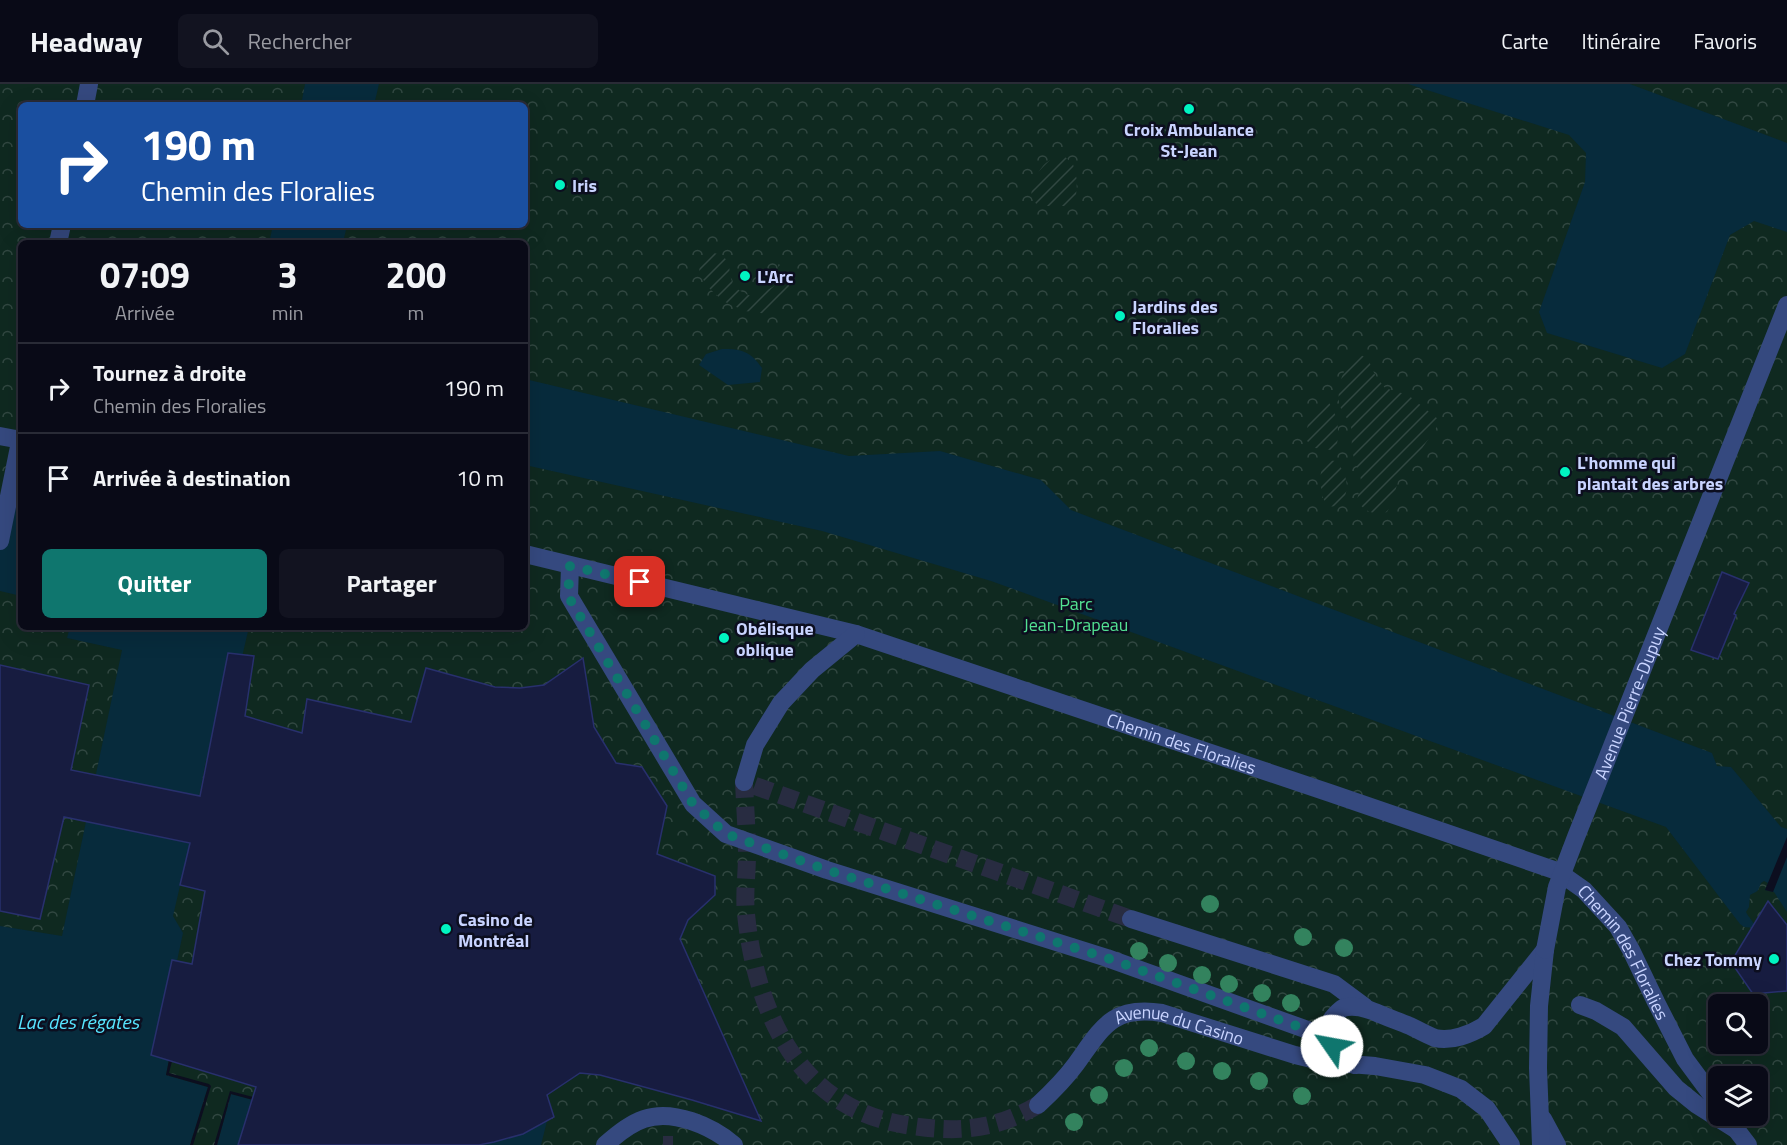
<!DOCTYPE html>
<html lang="fr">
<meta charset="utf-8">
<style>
:root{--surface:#090a17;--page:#121320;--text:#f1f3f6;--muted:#999aa1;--line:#292b36;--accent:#0f766e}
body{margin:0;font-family:"Titillium Web",sans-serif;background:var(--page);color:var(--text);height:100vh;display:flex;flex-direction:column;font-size:22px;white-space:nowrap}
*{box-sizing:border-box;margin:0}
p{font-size:20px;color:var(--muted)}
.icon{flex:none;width:33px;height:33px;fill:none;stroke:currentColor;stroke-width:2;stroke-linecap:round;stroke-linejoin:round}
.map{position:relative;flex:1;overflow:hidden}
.sheet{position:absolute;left:18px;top:156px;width:510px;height:390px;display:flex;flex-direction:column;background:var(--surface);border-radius:9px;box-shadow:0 6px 24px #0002,0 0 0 2px var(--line)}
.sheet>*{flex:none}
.top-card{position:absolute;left:18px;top:18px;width:510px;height:126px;border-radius:9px;box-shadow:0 6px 24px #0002,0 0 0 2px var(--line);background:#1a4fa0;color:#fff;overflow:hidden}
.tools{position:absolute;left:1708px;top:910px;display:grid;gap:12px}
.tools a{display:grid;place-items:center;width:60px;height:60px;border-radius:9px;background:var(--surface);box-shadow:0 6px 24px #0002,0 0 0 2px var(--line);font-size:30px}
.pin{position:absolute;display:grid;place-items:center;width:51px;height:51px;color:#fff;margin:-26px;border-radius:12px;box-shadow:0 3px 9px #0006}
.me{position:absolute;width:66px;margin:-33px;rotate:303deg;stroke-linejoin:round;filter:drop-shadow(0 0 4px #0008)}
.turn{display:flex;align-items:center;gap:21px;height:126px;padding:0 24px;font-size:27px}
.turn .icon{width:78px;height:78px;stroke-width:2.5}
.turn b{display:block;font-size:42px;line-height:51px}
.eta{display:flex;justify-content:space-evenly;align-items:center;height:102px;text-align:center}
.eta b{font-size:36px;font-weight:700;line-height:42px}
.primary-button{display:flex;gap:12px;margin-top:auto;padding:12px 24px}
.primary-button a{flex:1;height:69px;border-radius:9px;background:var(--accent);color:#fff;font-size:24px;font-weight:700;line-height:69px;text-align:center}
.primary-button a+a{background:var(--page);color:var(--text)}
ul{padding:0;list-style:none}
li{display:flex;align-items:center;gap:18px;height:90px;padding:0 24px;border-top:2px solid var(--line)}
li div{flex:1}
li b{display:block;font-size:22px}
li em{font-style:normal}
header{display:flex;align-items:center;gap:36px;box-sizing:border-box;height:84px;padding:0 30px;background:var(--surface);border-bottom:2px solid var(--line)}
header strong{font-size:28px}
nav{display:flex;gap:33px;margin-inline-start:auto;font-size:21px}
.search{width:420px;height:54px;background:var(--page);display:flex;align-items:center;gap:15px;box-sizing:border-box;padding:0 21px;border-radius:9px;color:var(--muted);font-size:22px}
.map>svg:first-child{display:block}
.forest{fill:url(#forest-crowns);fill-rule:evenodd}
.garden{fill:url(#garden-furrows)}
.water{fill:#072b3c}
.pier{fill:#0c0e1f}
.building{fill:#171c40;stroke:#28306d;stroke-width:1.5}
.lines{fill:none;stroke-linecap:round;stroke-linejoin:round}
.minor-tunnel{stroke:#282c41;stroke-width:18;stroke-dasharray:18 9;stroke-linecap:butt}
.minor{stroke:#35497f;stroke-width:18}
.minor-bridge{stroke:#35497f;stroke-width:18}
.tree{fill:#33835e}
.route{stroke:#0f766e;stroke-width:10;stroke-dasharray:0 18}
.poi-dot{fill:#00f4c1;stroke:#0c0e1f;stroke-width:2}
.labels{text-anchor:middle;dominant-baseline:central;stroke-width:5;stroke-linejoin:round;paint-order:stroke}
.poi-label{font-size:18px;font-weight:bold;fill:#c9d4ff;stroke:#0c0e1f;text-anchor:start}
.park-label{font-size:18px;fill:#53e292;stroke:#0c0e1f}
.street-label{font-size:18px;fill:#c9d4ff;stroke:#0c0e1f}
.water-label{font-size:20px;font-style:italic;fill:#57e5ff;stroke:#0c0e1f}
</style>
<header>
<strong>Headway</strong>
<div class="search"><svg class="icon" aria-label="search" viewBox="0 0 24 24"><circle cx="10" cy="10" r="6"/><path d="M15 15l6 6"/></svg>Rechercher</div>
<nav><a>Carte</a><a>Itinéraire</a><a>Favoris</a></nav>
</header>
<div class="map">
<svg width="1787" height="1061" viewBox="0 0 1787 1061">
<defs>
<pattern id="forest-crowns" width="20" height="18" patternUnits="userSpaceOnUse" patternTransform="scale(1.5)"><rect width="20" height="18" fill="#0f2920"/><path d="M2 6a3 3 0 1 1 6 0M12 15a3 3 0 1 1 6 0" fill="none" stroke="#314741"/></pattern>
<pattern id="garden-furrows" width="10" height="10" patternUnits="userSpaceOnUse" patternTransform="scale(1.5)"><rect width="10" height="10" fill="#0f2920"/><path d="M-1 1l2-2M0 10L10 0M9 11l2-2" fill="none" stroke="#314741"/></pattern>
</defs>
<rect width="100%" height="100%" fill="#0c0e1f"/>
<path class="forest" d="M0 0H1787V1061H0ZM21 21H525V141H21ZM21 159H525V543H21ZM1719 921H1758V960H1719ZM1719 993H1758V1032H1719Z"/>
<path class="garden" d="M1064 72 1073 80 1077 96 1076 113 1070 122H1038C1036 119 1033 117 1032 114 1029 103 1038 86 1046 79 1051 75 1058 73 1064 72Z
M710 168 722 171 729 179C730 201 734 206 754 213L776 201 779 192 778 179 790 192 789 209 780 222 767 230 745 227 723 217 710 205 699 190 700 176Z
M1359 270 1368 275 1375 291 1385 304 1408 311 1438 335V341L1423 363 1420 372 1400 389 1393 416 1387 428C1374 432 1363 427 1357 416 1358 410 1361 404 1361 398 1361 389 1354 376 1352 367 1351 359 1353 351 1351 343 1349 335 1341 328 1339 319 1337 301 1344 279 1359 270Z
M1322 315 1327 316C1337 329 1340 344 1337 360L1331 366 1315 364 1307 357C1305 340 1311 329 1322 315Z
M1326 376 1336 377C1366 411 1324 445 1321 403 1320 393 1320 385 1326 376Z"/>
<path class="water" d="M305 0H379L374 21H301Z
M1408 0H1630L1787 59V148L1754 137 1730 151 1685 270 1662 284 1547 249 1539 228 1585 98 1586 69 1569 51Z
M273 141H347L343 159H269Z
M722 265C742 265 750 267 762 284L760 298 728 301 699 281 706 270Z
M525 295 849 372 940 367 1041 396 1071 426 1712 669 1717 682 1731 683 1781 743 1787 745V828L1774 808 1765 806 1768 799 1764 797 1761 799C1757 809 1759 806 1750 811L1749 823 1746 828C1749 834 1754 838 1756 844L1744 843 1740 840 1666 743 991 497 822 447 525 381Z
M0 417 21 422V512L0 507Z
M70 543H249L218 676H206L190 759 173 832 183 849 177 877 169 976 166 991 208 1003 190 1061H0V842L62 852 122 566 67 554Z
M231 1010 276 1022 274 1027 250 1020 238 1061H217Z
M547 1037 541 1061H479L523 1050Z"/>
<path class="pier" d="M1787 753V773L1773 808 1765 806Z
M169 976 172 977 169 989 209 1000 211 1002 193 1061H190L208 1003 166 991Z
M230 1007 277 1019 276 1022 231 1010 217 1061H214Z"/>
<path class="building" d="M1722 488 1749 499 1734 530 1736 531 1718 575 1691 566Z
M228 569 254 572 245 632 302 649 307 615 411 638 426 584 495 603 520 604 544 601 583 574 594 643 616 679 642 683 667 722 657 770 715 792V811L688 836 680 855 761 1037 692 1016 600 991 580 989 547 1011 554 1033 523 1050 494 1058 479 1061H238L256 1003 151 971 172 876 192 880 205 807 180 801 190 759 64 733 40 835 0 827V581L89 601 71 686 200 712Z
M1768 817 1787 841V907L1753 910 1731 878Z"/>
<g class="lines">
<path class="minor-tunnel" d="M1038 1021C993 1047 956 1049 906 1041 798 1024 756 928 746 830 744 810 747 790 747 770 747 746 745 722 744 698L1131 835
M663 1061H673"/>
<g class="minor">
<path d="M85 21 89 0"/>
<path d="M58 159 62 141"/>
<path d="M0 352 21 356"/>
<path d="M0 457 21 353"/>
<path id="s1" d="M525 470 856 550 1330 709 1557 787 1584 806 1618 843 1631 866 1656 918 1685 975 1719 1021"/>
<path d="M570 482 569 512 693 720 726 750 827 786 1107 874 1330 954"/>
<path d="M744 698 755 661 781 619 812 586 856 550"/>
<path d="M1131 835 1334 900 1365 923"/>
<path d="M1580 921 1596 927 1623 943 1676 1004 1697 1021 1735 1045"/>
<path d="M1355 981C1336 974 1318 947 1336 930 1338 928 1341 925 1343 924 1354 921 1365 924 1375 928 1386 933 1398 937 1410 942 1418 946 1427 951 1435 954 1451 958 1471 950 1484 942L1545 866"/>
<path id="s2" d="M1038 1021C1052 1008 1065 995 1076 980 1102 944 1112 921 1162 929L1295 971 1324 978 1375 982 1425 991 1461 1005 1487 1025 1511 1061"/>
<path d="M1543 1035 1557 1061"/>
<path d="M1729 1036 1748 1061"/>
<path d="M605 1061C616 1051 629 1040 644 1035 673 1025 712 1042 734 1061"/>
<path d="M1541 1061 1538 984 1539 922 1545 866"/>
</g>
<path class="minor-bridge" id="s3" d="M1545 866 1557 803 1576 753 1787 221"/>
</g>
<g class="tree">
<circle cx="1210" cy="820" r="9"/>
<circle cx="1303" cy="853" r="9"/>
<circle cx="1344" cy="864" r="9"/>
<circle cx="1139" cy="867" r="9"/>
<circle cx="1168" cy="879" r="9"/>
<circle cx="1202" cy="891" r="9"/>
<circle cx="1229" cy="900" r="9"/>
<circle cx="1262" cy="909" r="9"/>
<circle cx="1291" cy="919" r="9"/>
<circle cx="1149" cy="964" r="9"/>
<circle cx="1186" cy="977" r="9"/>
<circle cx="1124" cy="984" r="9"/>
<circle cx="1222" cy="987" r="9"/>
<circle cx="1259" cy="997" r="9"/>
<circle cx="1099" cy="1011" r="9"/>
<circle cx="1302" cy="1012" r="9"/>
<circle cx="1074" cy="1038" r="9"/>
</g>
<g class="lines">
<path class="route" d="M640 498 570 482 568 512 693 720 726 750 827 786 1107 874 1330 954 1332 962"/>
</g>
<g class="poi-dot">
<circle cx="1189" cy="25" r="6"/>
<circle cx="560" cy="101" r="6"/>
<circle cx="745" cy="192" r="6"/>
<circle cx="1120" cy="232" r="6"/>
<circle cx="1565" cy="388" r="6"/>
<circle cx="724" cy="554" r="6"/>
<circle cx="446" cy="845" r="6"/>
<circle cx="1774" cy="875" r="6"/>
</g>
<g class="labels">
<g class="poi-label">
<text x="1189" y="45" text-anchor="middle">Croix Ambulance<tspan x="1189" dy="21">St-Jean</tspan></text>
<text x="572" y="101">Iris</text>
<text x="757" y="192">L'Arc</text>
<text x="1132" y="222">Jardins des<tspan x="1132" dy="21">Floralies</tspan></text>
<text x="1577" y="378">L'homme qui<tspan x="1577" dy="21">plantait des arbres</tspan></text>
<text x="736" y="544">Obélisque<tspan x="736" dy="21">oblique</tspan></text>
<text x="458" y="835">Casino de<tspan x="458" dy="21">Montréal</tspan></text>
<text x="1762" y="875" text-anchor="end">Chez Tommy</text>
</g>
<g class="park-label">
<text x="1076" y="519">Parc<tspan x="1076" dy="21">Jean-Drapeau</tspan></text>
</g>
<g class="street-label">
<text stroke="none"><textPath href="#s3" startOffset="262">Avenue Pierre-Dupuy</textPath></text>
<text stroke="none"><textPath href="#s1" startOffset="684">Chemin des Floralies</textPath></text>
<text stroke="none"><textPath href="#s1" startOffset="1188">Chemin des Floralies</textPath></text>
<text stroke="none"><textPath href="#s2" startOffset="183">Avenue du Casino</textPath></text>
</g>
<g class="water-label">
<text x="78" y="937">Lac des régates</text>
</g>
</g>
</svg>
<div class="tools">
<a><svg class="icon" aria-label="search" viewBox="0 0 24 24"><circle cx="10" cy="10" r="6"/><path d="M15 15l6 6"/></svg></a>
<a><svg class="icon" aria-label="layers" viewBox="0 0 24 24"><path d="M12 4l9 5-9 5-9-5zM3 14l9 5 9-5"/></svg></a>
</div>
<div class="pin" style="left:640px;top:498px;background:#d93025"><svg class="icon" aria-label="arrive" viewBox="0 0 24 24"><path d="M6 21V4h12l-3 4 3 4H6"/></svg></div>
<svg class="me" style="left:1332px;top:962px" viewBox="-20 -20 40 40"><circle r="19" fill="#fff"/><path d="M0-13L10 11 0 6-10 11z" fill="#0f766e"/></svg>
<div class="top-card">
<div class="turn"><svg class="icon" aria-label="right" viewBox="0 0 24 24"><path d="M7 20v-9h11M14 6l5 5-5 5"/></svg><div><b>190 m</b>Chemin des Floralies</div></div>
</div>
<section class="sheet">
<div class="eta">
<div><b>07:09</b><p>Arrivée</p></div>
<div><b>3</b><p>min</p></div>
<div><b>200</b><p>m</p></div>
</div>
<ul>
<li><svg class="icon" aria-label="right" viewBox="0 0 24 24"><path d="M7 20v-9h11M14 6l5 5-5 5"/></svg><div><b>Tournez à droite</b><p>Chemin des Floralies</p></div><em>190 m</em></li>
<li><svg class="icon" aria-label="arrive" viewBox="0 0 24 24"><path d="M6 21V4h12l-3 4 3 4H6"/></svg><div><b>Arrivée à destination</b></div><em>10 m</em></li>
</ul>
<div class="primary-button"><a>Quitter</a><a>Partager</a></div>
</section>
</div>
